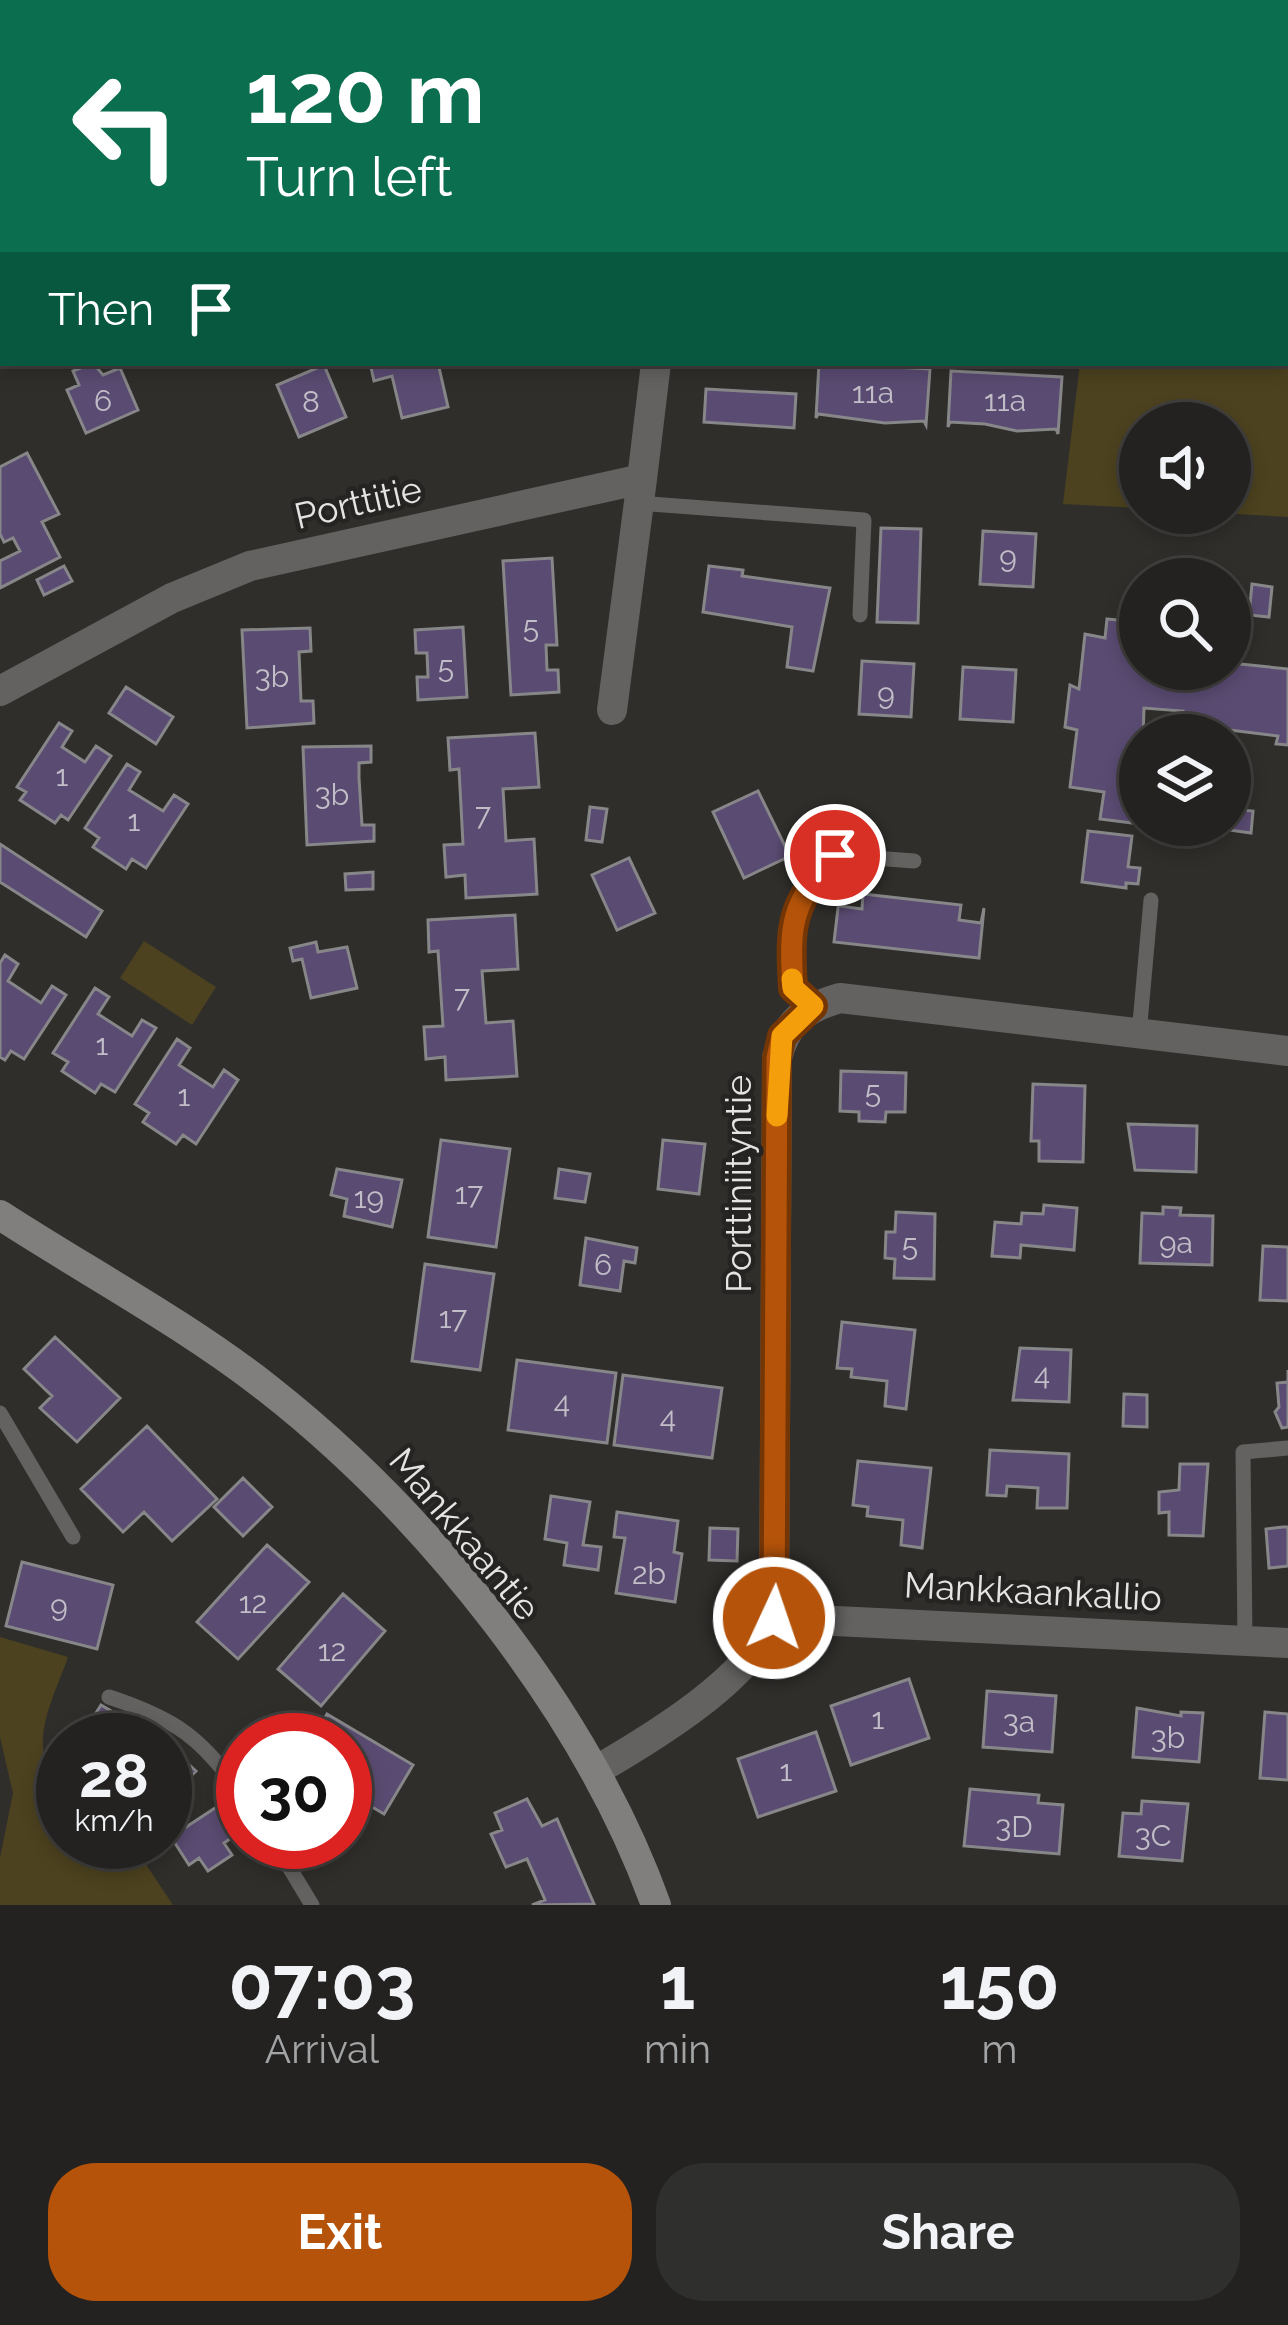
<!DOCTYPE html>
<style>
:root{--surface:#232220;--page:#2f2f2d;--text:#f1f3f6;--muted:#a3a4a5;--line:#403f3e;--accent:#b45309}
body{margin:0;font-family:Raleway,sans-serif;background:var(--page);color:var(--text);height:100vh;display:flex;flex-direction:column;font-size:45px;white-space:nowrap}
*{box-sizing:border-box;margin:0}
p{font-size:39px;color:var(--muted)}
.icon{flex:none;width:66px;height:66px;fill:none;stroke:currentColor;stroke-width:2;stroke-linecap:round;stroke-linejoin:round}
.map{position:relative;height:1905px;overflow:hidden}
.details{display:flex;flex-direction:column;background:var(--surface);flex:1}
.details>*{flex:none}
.guide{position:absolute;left:0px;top:0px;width:1290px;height:366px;box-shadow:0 6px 18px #0003,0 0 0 3px var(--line);background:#0b6e4f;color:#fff;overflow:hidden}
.fabs{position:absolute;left:1119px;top:402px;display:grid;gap:24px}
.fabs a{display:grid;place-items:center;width:132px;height:132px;border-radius:50%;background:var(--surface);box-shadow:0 6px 18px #0003,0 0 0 3px var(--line);font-size:60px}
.speed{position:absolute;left:36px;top:1713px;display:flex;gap:24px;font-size:60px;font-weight:700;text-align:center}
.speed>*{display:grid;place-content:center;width:156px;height:156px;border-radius:50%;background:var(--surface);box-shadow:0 6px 18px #0003,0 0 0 3px var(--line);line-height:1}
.speed small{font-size:30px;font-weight:400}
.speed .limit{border:18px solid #d22;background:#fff;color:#111}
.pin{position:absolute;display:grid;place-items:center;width:102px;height:102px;color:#fff;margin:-51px;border:6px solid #fff;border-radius:50%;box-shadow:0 3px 12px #0007}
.me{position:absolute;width:132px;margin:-66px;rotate:3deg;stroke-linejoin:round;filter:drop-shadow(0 0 9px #0008)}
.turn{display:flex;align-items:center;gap:42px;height:252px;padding:0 48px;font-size:54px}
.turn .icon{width:156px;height:156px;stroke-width:2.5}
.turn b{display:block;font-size:84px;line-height:102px}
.then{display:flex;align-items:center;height:114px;padding:0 48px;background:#0003;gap:24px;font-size:45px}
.eta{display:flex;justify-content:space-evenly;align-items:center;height:204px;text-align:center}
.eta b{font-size:72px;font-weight:700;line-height:84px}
.action{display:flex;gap:24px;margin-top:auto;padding:24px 48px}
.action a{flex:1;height:138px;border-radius:48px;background:var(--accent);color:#fff;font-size:48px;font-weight:700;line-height:138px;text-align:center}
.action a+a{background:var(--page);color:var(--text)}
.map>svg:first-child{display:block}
.green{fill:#4c421f}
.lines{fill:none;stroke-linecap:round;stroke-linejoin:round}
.stream{stroke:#1d1701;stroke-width:10}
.building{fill:#5a4b72;stroke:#878689;stroke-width:3}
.lane{stroke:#636261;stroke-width:15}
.street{stroke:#636261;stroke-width:30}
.secondary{stroke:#807f7d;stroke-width:30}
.route-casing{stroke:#753606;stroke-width:30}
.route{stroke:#b45309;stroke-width:21}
.slow{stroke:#f59e0b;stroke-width:21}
.labels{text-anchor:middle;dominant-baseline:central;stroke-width:9;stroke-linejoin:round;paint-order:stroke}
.number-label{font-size:30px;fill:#c2bec7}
.street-label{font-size:36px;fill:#e5e4e3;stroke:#252422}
</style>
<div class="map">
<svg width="1288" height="1905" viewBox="0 0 1288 1905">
<rect width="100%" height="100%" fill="#2f2e2b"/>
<path class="green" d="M1288 154V517L1221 513H1230V423H1140V508L1063 504 1080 363H1287Z
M144 941 216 987 192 1025 120 978Z
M0 1637 68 1657C54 1698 22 1752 63 1785V1842H131L173 1905H0V1858L13 1793 0 1737Z"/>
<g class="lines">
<path class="stream" d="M1287 161 1288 160"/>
</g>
<path class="building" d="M832 0H967L968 3H834Z
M93 363 103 375 120 368 138 410 86 433 67 390 79 385 73 371Z
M370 363H438L448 407 402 418 392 376 374 381Z
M819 363 930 369 926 425 924 421 885 423 818 414 816 418Z
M324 365 346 417 299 437 277 385Z
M951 371 1062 377 1058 434 1056 429 1017 431 985 424 950 422 948 427Z
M706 389 796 394 794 428 704 422Z
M27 453 59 514 42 522 60 557 0 588V561L20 551 13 538 4 542 0 534V467Z
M881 528 921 529 918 623 877 622Z
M983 531 1036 534 1033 587 980 584Z
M552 558 557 645H546L547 670H558L559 692 511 695 503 561Z
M64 566 72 581 44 595 37 580Z
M709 566 743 570 742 576 830 588 813 671 787 667 792 627 703 612Z
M1252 584 1272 587 1269 617 1249 615Z
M1107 619 1140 622V669H1230V663L1288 669V745L1276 744 1278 736 1181 724 1183 711 1144 708 1140 824 1100 819 1104 792 1070 787 1077 730 1065 727 1070 685 1079 689 1085 634 1105 638Z
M463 627 467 697 418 700 417 677H428L427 653H416L415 630Z
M310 628 311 651 299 652 301 701H313L314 723 247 728 242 630Z
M862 661 914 664 911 717 859 714Z
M963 667 1016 670 1013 722 960 719Z
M126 687 173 717 156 744 109 713Z
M59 723 72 731 62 747 85 762 96 746 111 756 68 820 61 815 55 823 20 800 26 792 17 787Z
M535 733 539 787 503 789 506 841 534 839 537 894 466 898 465 875 446 877 444 845 463 844 459 769 450 770 448 738Z
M371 746V762L359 763V778L362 825H374V841L307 845 303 747Z
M127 764 140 772 129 790 163 811 174 795 188 804 146 868 132 859 126 869 93 847 99 838 85 828Z
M758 791 790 856 744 878 713 812Z
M590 807 607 809 602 842 586 840Z
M1231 809 1253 811 1251 833 1229 830Z
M1088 831 1132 836 1128 867 1140 868 1138 884 1126 883V888L1082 882Z
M0 844 102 911 86 937 0 882Z
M629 858 655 913 617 930 592 875Z
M373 872V889L346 890 345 874Z
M840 891V906L862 909 863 894 961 905 959 920 981 923 984 908 979 958 834 942Z
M515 915 518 969 482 971 486 1023 513 1021 517 1076 446 1080 445 1057 426 1059 424 1027 443 1026 438 951 429 952 428 920Z
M316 942 318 952 347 947 357 988 311 998 302 959 293 961 290 948Z
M5 955 18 964 8 981 41 1003 52 986 66 995 24 1059 11 1051 5 1060 0 1057V963Z
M95 988 109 997 98 1014 132 1036 142 1020 156 1028 115 1092 101 1084 95 1093 62 1071 68 1062 53 1053Z
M177 1039 190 1048 179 1065 213 1087 224 1070 238 1080 196 1144 183 1135 176 1144 143 1122 149 1113 135 1104Z
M841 1071 906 1073 905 1112H886L885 1122 859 1121V1112L840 1111Z
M1033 1084 1085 1086 1083 1162 1039 1161V1141H1031Z
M1128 1124 1197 1126 1196 1172 1135 1170Z
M441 1140 510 1149 496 1247 428 1237Z
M663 1140 705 1144 699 1194 658 1189Z
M337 1169 402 1180 392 1227 344 1216 347 1199 331 1195Z
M559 1169 590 1174 585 1202 555 1198Z
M1044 1205 1077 1208 1074 1250 1021 1245 1020 1258 992 1256 995 1222 1021 1224 1022 1213 1043 1214Z
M1163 1207 1181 1208 1180 1215 1213 1216 1212 1265 1140 1263 1142 1213 1163 1214Z
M896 1212 935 1214 934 1279 894 1278 895 1259 885 1258 886 1232H895Z
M586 1238 637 1248 635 1263 624 1261 620 1291 580 1285Z
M1263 1246 1288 1247V1301L1260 1300Z
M425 1264 494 1274 480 1370 412 1361Z
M842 1322 915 1330 906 1409 885 1406 887 1381 851 1377 852 1369 837 1368Z
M55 1337 120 1398 77 1442 40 1408 52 1396 24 1369Z
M1020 1348 1071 1350 1069 1402 1013 1400Z
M517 1360 616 1373 607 1443 508 1430Z
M1288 1370V1427L1282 1428 1275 1412 1279 1407 1277 1383 1288 1382Z
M623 1375 722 1388 712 1458 614 1445Z
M1124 1394 1147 1395V1427L1123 1426Z
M147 1426 217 1499 172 1541 144 1512 123 1532 81 1489Z
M990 1450 1069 1454 1067 1508H1037L1038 1488 1007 1486 1006 1496 987 1495Z
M858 1461 931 1468 922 1548 901 1545 903 1520 867 1516 868 1507 853 1505Z
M1180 1464H1208L1203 1536 1169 1535V1512L1159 1513V1492L1179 1490Z
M243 1478 272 1507 243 1536 214 1507Z
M551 1496 590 1502 583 1545 601 1547 598 1570 564 1565 567 1543 545 1539Z
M617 1512 678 1521 674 1552 682 1554 675 1602 616 1593 625 1538 614 1537Z
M1283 1527H1288V1566L1269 1568 1266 1529Z
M710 1528 738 1529 737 1561 709 1560Z
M267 1545 309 1582 238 1659 197 1622Z
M22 1562 113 1585 97 1649 6 1626Z
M343 1594 385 1631 321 1706 278 1669Z
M909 1679 929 1738 851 1765 831 1706Z
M987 1691 1056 1696 1052 1752 983 1747Z
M101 1705 130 1722 119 1740H79Z
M1137 1708 1181 1716V1712L1203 1713 1199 1762 1133 1757Z
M1265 1712 1288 1714V1780L1260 1778Z
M327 1714 413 1765 384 1814 345 1791V1740H312Z
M816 1732 836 1791 758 1817 738 1759Z
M167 1745 196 1771 179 1788 187 1795 168 1815Z
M970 1789 1039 1795 1038 1803 1063 1805 1059 1854 964 1846Z
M527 1799 542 1826 557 1819 594 1904 532 1905 545 1900 527 1859 506 1867 491 1834 502 1830 495 1813Z
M1142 1801 1188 1804 1182 1861 1119 1856 1123 1813 1141 1814Z
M221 1804 240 1832 224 1843 232 1855 208 1871 199 1858 189 1865 171 1837Z"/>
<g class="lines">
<path class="lane" d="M637 503 864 520 860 615
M813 1006 793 988C789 921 791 905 835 855L914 861
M1139 1034 1151 900
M0 1413 73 1537
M1245 1641 1243 1452 1288 1448
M109 1697C176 1719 202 1738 243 1796
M274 1842 312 1905"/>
<path class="street" d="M700 3 701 0
M0 691 172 598 250 566 642 479 656 363
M612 710 642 479
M774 1618 1288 1643
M597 1770C652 1738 751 1679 774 1618L777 1058C786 1022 805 1008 840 998L1288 1051"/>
<path class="secondary" d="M0 1215C88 1272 185 1324 267 1388 428 1514 587 1713 656 1905"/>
</g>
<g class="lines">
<defs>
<path id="route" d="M774 1618 777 1058 782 1036 813 1006 793 988C789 922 791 905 835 855"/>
</defs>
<use href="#route" class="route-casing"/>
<use href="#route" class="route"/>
<path class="slow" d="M777 1116 782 1036 813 1006 793 988 792 979"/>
</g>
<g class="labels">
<g class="number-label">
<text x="873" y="392">11a</text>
<text x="103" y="400">6</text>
<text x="1005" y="400">11a</text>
<text x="311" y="401">8</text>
<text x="1008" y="556">9</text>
<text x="531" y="627">5</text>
<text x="446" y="667">5</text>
<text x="272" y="676">3b</text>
<text x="886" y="693">9</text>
<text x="62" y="775">1</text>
<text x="332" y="794">3b</text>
<text x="483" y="814">7</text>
<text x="134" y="820">1</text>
<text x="462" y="996">7</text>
<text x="102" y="1044">1</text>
<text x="873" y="1092">5</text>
<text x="184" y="1095">1</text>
<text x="469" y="1193">17</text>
<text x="369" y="1197">19</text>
<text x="1176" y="1242">9a</text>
<text x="910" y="1245">5</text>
<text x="603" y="1264">6</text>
<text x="453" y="1317">17</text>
<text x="1042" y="1374">4</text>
<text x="562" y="1402">4</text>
<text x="668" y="1417">4</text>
<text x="649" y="1573">2b</text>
<text x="253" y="1602">12</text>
<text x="59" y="1605">9</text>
<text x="332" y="1650">12</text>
<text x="878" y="1718">1</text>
<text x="1019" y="1721">3a</text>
<text x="1168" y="1737">3b</text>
<text x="786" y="1770">1</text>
<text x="1014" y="1826">3D</text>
<text x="1153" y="1835">3C</text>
</g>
<g class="street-label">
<text transform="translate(358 502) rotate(-13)">Porttitie</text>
<text transform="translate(738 1184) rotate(-90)">Porttiniityntie</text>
<text transform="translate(465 1534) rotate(50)">Mankkaantie</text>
<text transform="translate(1033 1591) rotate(3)">Mankkaankallio</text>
</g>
</g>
</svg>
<div class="fabs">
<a><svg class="icon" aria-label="sound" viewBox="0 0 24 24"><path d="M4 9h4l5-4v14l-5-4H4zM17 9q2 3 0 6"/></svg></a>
<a><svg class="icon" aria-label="search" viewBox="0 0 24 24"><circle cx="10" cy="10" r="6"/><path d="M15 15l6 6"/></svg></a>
<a><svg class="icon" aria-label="layers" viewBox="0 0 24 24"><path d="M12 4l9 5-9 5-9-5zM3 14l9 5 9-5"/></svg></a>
</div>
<div class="speed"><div>28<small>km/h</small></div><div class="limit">30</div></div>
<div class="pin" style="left:835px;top:855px;background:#d93025"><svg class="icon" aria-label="arrive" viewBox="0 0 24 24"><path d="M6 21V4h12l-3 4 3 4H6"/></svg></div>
<svg class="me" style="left:774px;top:1618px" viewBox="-20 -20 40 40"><circle r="17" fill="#b45309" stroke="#fff" stroke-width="3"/><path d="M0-11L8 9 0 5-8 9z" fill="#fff"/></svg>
<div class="guide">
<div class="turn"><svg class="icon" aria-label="left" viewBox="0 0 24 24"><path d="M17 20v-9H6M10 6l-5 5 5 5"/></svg><div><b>120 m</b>Turn left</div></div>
<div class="then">Then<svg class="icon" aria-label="arrive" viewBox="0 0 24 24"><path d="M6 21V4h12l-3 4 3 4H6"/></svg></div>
</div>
</div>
<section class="details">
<div class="eta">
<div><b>07:03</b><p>Arrival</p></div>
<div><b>1</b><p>min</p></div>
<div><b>150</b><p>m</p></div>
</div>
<div class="action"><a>Exit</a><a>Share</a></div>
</section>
